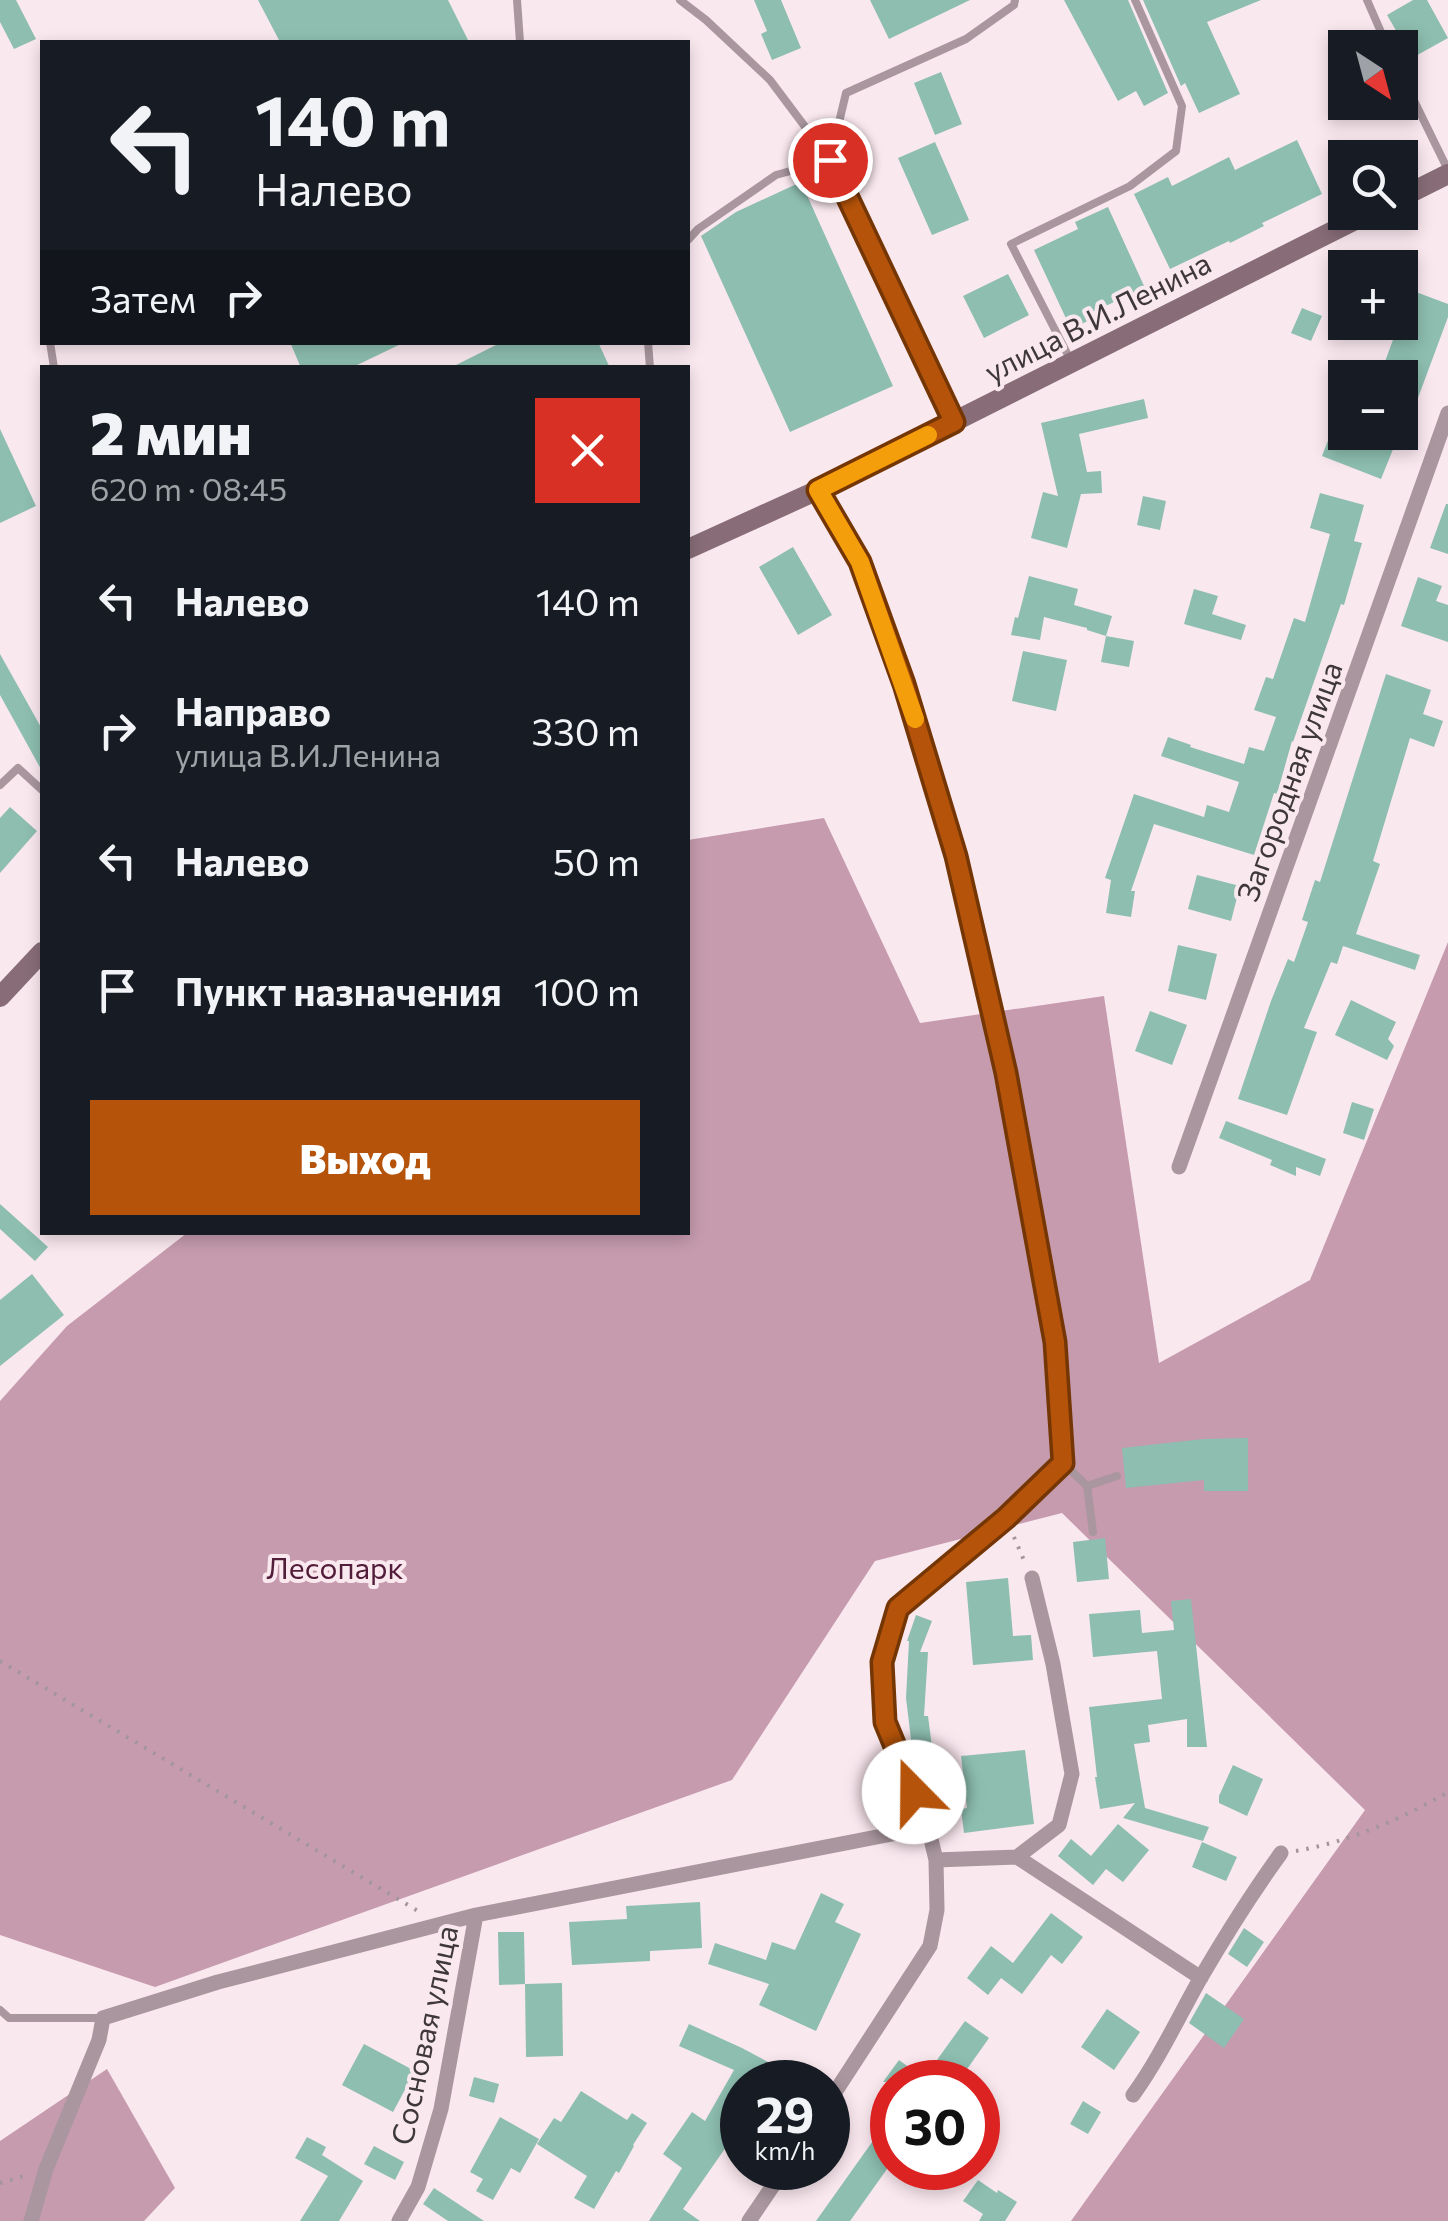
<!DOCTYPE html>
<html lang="ru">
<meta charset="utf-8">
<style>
:root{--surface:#171b24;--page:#20242c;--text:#f1f3f6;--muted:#9ea1a6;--accent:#b45309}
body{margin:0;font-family:Commissioner,sans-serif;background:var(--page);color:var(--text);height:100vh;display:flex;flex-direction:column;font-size:38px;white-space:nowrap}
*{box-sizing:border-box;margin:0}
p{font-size:32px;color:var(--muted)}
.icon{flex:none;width:55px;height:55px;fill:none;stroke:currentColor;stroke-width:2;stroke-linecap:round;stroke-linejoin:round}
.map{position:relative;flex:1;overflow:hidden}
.panel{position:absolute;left:40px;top:365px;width:650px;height:870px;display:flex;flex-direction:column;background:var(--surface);border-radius:0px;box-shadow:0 5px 15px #0003}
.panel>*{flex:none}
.top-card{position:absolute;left:40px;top:40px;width:650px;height:305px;border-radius:0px;box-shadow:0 5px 15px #0003;background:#171b24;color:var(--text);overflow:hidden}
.needle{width:65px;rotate:144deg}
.fabs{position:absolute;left:1328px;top:30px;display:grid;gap:20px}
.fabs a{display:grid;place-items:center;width:90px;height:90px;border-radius:0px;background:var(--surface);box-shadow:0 5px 15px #0003;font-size:50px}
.speed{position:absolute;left:720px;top:2060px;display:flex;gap:20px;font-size:50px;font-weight:700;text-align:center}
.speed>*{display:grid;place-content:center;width:130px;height:130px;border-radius:50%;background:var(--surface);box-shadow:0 5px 15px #0003;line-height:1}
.speed small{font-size:25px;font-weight:400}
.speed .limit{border:15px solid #d22;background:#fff;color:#111}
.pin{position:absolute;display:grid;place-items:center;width:85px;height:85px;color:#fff;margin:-42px;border:5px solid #fff;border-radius:50%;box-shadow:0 2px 10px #0007}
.me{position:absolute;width:110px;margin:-55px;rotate:338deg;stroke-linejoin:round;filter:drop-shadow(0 0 8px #0008)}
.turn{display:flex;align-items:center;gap:35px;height:210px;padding:0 50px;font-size:45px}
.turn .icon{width:130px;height:130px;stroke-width:2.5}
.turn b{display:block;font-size:70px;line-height:85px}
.then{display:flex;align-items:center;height:95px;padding:0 50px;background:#0003;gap:20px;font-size:38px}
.round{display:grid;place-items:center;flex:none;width:105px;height:105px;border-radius:0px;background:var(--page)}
.headline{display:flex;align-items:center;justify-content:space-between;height:170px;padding:0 50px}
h1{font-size:60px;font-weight:800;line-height:75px}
.action{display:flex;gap:20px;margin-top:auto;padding:20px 50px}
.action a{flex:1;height:115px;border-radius:0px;background:var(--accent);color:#fff;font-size:40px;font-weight:800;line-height:115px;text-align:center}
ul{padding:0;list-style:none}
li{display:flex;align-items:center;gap:30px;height:130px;padding:0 50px}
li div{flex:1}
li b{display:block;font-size:38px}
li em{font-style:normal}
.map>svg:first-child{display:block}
.forest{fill:#c69bae}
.building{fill:#8dbeb0}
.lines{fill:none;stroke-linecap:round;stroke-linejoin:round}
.path{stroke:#a2959b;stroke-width:4;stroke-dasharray:2.5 8;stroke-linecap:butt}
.lane{stroke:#a9969e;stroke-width:8}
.street{stroke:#a9969e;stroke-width:15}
.secondary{stroke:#886d78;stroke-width:20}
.route-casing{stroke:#753606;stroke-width:25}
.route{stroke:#b45309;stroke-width:18}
.slow{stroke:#f59e0b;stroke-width:18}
.labels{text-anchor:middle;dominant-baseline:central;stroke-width:8;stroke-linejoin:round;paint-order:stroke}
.street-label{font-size:30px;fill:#3f383b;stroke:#fae8ef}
.park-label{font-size:30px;fill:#521d39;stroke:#fae8ef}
</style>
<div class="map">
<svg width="1448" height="2221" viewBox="0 0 1448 2221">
<rect width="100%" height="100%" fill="#fae8ef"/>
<path class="forest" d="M824 818 920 1023 1104 996 1159 1363 1310 1280 1448 942V2221H1071L1365 1810 1062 1513 875 1561 732 1780 155 1987 0 1935V1401L67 1326 187 1233 688 1232V840Z
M107 2069 175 2188 144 2221H0V2141Z"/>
<path class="building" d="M0 0H16L36 39 14 49 0 22Z
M258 0H448L469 42H280Z
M754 0H781L801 48 772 60 761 34 767 31Z
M870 0H970L889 39Z
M1064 0H1128L1168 93 1144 106 1136 91 1118 101Z
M1143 0H1261L1207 22 1240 94 1199 113 1185 83 1181 86Z
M1413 0H1427L1448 38 1412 58 1387 15Z
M941 72 962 124 935 135 914 83Z
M1297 140 1322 194 1262 223 1264 226 1230 243 1229 241 1170 269 1134 194 1168 177 1172 186 1229 157 1235 170Z
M935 142 969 220 932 235 898 158Z
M801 182 893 386 790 432 701 236 736 212Z
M1108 207 1145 288 1090 313 1092 319 1071 329 1034 250 1078 229 1075 222Z
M1008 274 1029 315 984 338 963 296Z
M1400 286 1448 304V317L1402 441 1400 378H1379L1394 337 1358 324 1359 322H1400Z
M1302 308 1322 316 1311 341 1291 333Z
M290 342H405L351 368H301Z
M502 342H598L610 368H450Z
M1144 399 1148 418 1079 434 1087 472 1101 471 1102 493 1081 494 1067 548 1031 538 1043 492 1058 496 1041 423Z
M1344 399 1345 432H1400L1381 479 1322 456Z
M0 429 36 506 0 523Z
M1320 493 1364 505 1354 541 1362 543 1344 605 1341 604 1293 742 1292 741 1277 794 1274 793 1254 855 1154 824 1131 891H1135L1131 917 1106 913 1111 880 1105 878 1134 794 1204 817 1207 805 1229 812 1239 782 1161 756 1168 737 1191 745 1190 747 1244 764 1249 747 1264 751 1276 717 1254 710 1266 677 1273 679 1294 618 1305 622 1330 534 1310 528Z
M1143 496 1166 501 1160 530 1137 525Z
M1446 504H1448V554L1430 548Z
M793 547 832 615 798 635 759 567Z
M1029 576 1078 589 1074 605 1112 616 1106 636 1087 630V628L1044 617 1040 640 1011 635 1015 617 1018 618Z
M1418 577 1442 586 1436 601 1448 605V642L1401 626Z
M1194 589 1218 596 1212 614 1246 625 1241 640 1184 624Z
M1106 636 1134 641 1129 667 1101 662Z
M1023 651 1067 660 1056 711 1012 701Z
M0 654 42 729V771L0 695Z
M1386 674 1431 690 1423 714 1443 721 1434 747 1410 738 1373 861 1380 864 1356 934 1420 955 1415 970 1343 946 1337 964 1331 962 1304 1028 1317 1032 1287 1115 1238 1099 1271 1001 1288 959 1294 962 1308 922 1302 920 1315 880 1320 882Z
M10 807 37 831 0 873V818Z
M1197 875 1240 886 1231 921 1188 909Z
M1178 945 1217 954 1206 1000 1168 991Z
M1351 1000 1396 1022 1388 1039 1394 1046 1387 1060 1335 1035Z
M1150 1011 1187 1025 1172 1065 1135 1051Z
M1352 1102 1374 1109 1364 1140 1343 1133Z
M1226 1121 1326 1159 1320 1176 1296 1167V1176L1270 1165 1272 1160 1219 1138Z
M0 1204 48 1247 35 1261 0 1229Z
M32 1274 64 1315 0 1366V1300Z
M1248 1438V1491H1204V1480L1126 1488 1122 1448 1203 1439Z
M1105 1538 1109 1579 1077 1582 1073 1542Z
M1008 1578 1013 1636 1031 1635 1033 1660 973 1665 966 1582Z
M1191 1599 1207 1747H1187V1719L1148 1725 1150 1742 1134 1744 1145 1808 1209 1827 1203 1841 1123 1818 1135 1803 1100 1809 1095 1777H1097L1089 1707 1162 1699 1157 1651 1093 1657 1089 1614 1140 1610 1142 1633 1174 1630 1171 1601Z
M916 1615 932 1621 920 1652H928L924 1716H928L934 1762 914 1764 906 1698 909 1641H907Z
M1025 1750 1034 1824 964 1833 961 1809 967 1808 961 1756Z
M1233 1765 1263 1779 1247 1816 1219 1803V1796Z
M1118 1824 1149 1850 1123 1882 1106 1869 1093 1885 1058 1856 1071 1839 1091 1856Z
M1202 1842 1237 1857 1226 1881 1192 1867Z
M821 1893 844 1904 835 1922 861 1934 816 2031 759 2005 769 1984 708 1964 715 1943 766 1960 772 1942 795 1950Z
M700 1902 702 1948 650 1951V1961L572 1965 569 1922 627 1919 626 1906Z
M1051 1913 1083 1937 1062 1964 1051 1955 1022 1994 1001 1978 988 1995 967 1978 991 1946 1013 1963Z
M1244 1928 1264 1942 1247 1967 1228 1954Z
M498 1932H524L525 1984 499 1985Z
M562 1983 563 2056 526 2057 525 1984Z
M1206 1993 1244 2019 1224 2048 1189 2023Z
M1107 2009 1140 2032 1114 2070 1081 2047Z
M965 2021 989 2038 958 2082H883L899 2060 924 2078Z
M689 2024 742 2048 805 2082H742V2124L683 2209 700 2221H649L682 2168 663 2154 692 2112 705 2121 734 2070 679 2046Z
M364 2044 415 2071 393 2112 342 2085Z
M474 2077 499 2084 494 2103 469 2096Z
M581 2091 627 2120 632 2113 647 2123 633 2145 634 2146 619 2173 616 2171 594 2209 574 2198 587 2176 537 2144 554 2118 561 2122Z
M1083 2101 1101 2112 1088 2134 1070 2124Z
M892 2114V2162L850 2221H816Z
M500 2117 539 2139 520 2173 511 2168 493 2200 476 2191 483 2179 470 2172Z
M307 2137 326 2147 322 2155 363 2181 339 2221H300L328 2176 295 2158Z
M374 2146 404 2162 395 2180 364 2164Z
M978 2180 997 2193 998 2190 1017 2202 1005 2221H979L983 2214 963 2201Z
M434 2188 484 2221H448L423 2204Z"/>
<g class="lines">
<path class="path" d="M1014 1537 1026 1565
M0 1661 418 1911
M1296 1851C1348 1842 1402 1819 1448 1792
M0 2183 27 2175"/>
<path class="lane" d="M517 0 520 42
M680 0 706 20 770 80 830 160 954 421
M1367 0 1388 48
M1400 72 1448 170
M830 160 846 93 966 39 1014 5 1015 0
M688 240 698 229 776 175 830 160
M50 342 54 368
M648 342 650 368
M1070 359 1011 244 1130 186 1176 151 1182 106 1135 0
M0 785 18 768 42 790
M1063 1463 1087 1486 1093 1532
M1087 1486 1117 1476
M0 2010 9 2018H103"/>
<path class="street" d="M1179 1167 1448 413
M1017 1857 1201 1978
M936 1860 1017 1857 1059 1825 1072 1774 1053 1664 1032 1578
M1133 2095C1159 2059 1178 2018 1200 1979 1225 1936 1252 1893 1281 1853
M828 2103 930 1946 937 1910 936 1860 928 1827
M31 2221 46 2169 99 2040 103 2018 218 1982 476 1915 928 1827 885 1723 882 1662 898 1609 1006 1519 1063 1463 1055 1342 1006 1073 956 855 904 683 860 562 818 490
M399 2221 418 2187 441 2109 476 1915
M749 2221 785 2168"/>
<path class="secondary" d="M1400 198 1448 174
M688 549 818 490 1371 212
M0 997 42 952"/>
</g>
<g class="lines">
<defs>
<path id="route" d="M830 160 954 422 818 490 860 562 904 684 956 856 1006 1073 1055 1342 1063 1463 1006 1518 898 1608 882 1662 885 1722 914 1792"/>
</defs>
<use href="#route" class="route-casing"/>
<use href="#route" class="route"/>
<path class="slow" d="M915 719 860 562 818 490 928 435"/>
</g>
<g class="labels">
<g class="street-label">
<text transform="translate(1097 316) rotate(-27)">улица В.И.Ленина</text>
<text transform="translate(1288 781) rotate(-70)">Загородная улица</text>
<text transform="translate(423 2035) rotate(-78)">Сосновая улица</text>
</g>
<g class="park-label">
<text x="335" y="1566">Лесопарк</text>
</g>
</g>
</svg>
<div class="fabs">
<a><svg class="needle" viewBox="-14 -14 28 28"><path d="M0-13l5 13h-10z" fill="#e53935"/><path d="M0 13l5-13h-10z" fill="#9ea1a6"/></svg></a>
<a><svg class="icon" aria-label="search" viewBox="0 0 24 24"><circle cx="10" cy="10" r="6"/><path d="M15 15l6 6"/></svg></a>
<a>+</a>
<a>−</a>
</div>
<div class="speed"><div>29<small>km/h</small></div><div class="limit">30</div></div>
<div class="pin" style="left:830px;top:160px;background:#d93025"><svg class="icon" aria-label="arrive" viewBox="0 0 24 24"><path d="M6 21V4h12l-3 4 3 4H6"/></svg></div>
<svg class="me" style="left:914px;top:1792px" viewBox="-20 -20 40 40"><circle r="19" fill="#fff"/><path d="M0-13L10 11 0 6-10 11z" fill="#b45309"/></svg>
<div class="top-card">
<div class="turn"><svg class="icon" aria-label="left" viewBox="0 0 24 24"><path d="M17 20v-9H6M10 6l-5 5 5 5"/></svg><div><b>140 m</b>Налево</div></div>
<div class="then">Затем<svg class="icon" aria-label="right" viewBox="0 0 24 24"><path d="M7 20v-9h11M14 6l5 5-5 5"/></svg></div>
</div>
<section class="panel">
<div class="headline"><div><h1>2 мин</h1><p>620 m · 08:45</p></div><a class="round" style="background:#d93025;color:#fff"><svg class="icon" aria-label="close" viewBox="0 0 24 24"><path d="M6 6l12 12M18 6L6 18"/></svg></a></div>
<ul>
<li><svg class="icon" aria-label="left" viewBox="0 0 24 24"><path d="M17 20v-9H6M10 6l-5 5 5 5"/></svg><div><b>Налево</b></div><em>140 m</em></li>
<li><svg class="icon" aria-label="right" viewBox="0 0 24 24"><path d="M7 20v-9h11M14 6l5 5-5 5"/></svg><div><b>Направо</b><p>улица В.И.Ленина</p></div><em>330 m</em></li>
<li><svg class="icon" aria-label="left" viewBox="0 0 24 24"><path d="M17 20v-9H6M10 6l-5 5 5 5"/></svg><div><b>Налево</b></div><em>50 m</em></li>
<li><svg class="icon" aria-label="arrive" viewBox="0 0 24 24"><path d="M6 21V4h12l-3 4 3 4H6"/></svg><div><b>Пункт назначения</b></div><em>100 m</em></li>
</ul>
<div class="action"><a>Выход</a></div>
</section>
</div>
